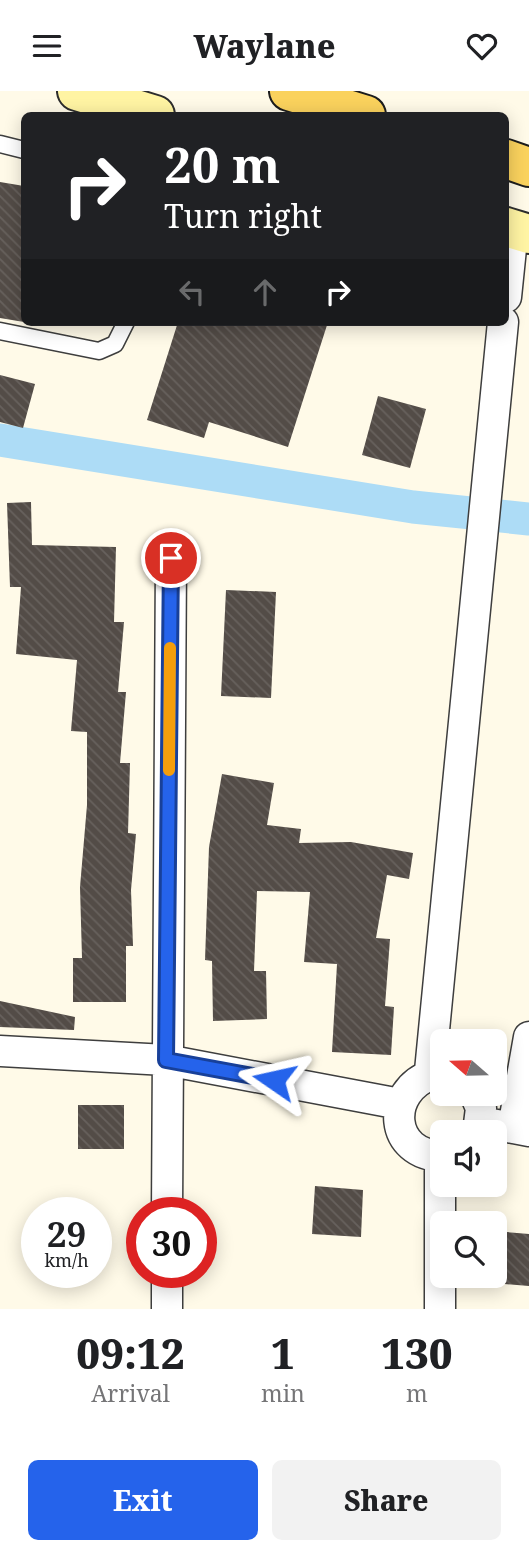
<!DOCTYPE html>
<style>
:root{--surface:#fff;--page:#f2f2f2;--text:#202124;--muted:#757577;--accent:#2563eb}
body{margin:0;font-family:"Noto Serif",serif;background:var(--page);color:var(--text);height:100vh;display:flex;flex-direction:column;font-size:26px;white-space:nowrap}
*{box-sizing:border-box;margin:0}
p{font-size:23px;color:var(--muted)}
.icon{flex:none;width:38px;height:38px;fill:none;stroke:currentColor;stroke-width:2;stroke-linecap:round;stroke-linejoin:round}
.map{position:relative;height:1218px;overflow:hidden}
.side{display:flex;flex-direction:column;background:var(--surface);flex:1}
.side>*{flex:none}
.banner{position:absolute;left:21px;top:21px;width:488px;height:214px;border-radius:10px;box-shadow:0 4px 18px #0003;background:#202124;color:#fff;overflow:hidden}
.needle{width:46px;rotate:290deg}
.fabs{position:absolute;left:430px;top:938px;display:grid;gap:14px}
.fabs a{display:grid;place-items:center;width:77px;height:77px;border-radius:10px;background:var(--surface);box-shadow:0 4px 18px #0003;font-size:35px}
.speed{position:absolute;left:21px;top:1106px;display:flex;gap:14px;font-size:35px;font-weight:700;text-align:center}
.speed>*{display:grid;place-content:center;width:91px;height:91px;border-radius:50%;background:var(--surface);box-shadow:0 4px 18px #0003;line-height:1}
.speed small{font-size:18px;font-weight:400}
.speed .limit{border:10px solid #d22;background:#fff;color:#111}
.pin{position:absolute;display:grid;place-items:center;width:60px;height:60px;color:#fff;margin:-30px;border:4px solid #fff;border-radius:50%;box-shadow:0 2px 7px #0007}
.me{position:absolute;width:77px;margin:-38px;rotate:281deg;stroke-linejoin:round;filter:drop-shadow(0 0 5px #0008)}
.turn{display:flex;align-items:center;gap:24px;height:147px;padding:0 28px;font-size:32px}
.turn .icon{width:91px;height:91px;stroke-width:2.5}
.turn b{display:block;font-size:49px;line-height:60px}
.lanes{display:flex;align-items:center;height:66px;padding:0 28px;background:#0003;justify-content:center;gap:35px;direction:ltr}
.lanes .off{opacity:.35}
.eta{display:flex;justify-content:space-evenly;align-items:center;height:119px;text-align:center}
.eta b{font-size:42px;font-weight:800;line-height:49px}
.button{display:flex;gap:14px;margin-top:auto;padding:14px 28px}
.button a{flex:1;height:80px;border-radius:10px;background:var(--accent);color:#fff;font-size:28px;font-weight:800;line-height:80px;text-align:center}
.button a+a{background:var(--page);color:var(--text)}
header{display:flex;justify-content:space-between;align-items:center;height:91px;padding:0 28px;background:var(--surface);font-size:32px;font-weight:800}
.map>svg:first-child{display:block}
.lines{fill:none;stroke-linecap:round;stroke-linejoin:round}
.canal{stroke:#addcf6;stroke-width:33}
.building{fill:url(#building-back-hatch)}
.service-casing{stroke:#3e3e3e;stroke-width:19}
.minor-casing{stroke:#3e3e3e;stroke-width:33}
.secondary-casing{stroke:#2d2d2d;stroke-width:42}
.primary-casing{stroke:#1c1c1c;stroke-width:42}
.service{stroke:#fff;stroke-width:16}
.minor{stroke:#fff;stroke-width:30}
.secondary{stroke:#fff4a3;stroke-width:38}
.primary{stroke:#fad25d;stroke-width:38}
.route-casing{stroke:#184099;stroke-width:18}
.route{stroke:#2563eb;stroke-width:12}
.slow{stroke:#f59e0b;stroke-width:12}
</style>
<header><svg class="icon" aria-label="menu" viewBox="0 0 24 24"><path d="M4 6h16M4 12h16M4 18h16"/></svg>Waylane<svg class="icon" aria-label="heart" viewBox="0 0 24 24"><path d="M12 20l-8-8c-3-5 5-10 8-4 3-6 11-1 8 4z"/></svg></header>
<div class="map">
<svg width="529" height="1218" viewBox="0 0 529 1218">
<defs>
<pattern id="building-back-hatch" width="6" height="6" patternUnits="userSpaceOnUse" patternTransform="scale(1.75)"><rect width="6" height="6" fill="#534c47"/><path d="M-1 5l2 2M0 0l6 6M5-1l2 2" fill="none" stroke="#67615d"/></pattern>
</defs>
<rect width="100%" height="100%" fill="#fffae8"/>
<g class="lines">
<path class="canal" d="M0 349 413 416 529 428"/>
</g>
<path class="building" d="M0 91 24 95V231L0 227Z
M178 231H328L288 356 209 331 204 347 147 329Z
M0 284 35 293 23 337 0 331Z
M378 305 426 318 410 377 362 364Z
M31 411 32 454 116 456 114 531H124L118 601H126L120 672H130L128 742 136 743 131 799 133 855H126V911H73V867H82L80 796 87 714V641L71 640 77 569 16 563 21 496H10L7 412Z
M226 499 276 501 271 607 221 605Z
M222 683 274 692 267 734 301 738 299 752 351 751 413 762 409 788 387 784 376 847 390 848 385 915 394 916 391 964 332 961 337 873 304 871 310 801 257 800 254 880H266L267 928 213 930 212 870 205 869 209 756Z
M0 910 75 926 74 939 0 936Z
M78 1014H124V1058H78Z
M315 1095 363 1099 361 1146 312 1143Z
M495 1140 529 1143V1195L493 1192Z"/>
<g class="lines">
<defs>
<path id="service" d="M0 53 24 59
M0 240 99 260 115 253 126 231"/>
<path id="minor" d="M506 206 513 138
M0 960 166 969 400 1013
M430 980 503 231
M443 983 430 980 433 983C384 1000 389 1065 443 1065
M475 1003 481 1017 478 1041
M481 1031 529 1040
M513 1037 529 946
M440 1066V1218
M167 1122 171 467
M167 1181V1218"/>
<path id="secondary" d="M77 0 155 24
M506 136 529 143"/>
<path id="primary" d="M289 0 366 24
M506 68 529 76"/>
</defs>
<use href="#service" class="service-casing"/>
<use href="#minor" class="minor-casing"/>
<use href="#secondary" class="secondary-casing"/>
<use href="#primary" class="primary-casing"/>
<use href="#service" class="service"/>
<use href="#minor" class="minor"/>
<use href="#secondary" class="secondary"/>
<use href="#primary" class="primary"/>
</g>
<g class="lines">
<defs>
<path id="route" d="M171 467 166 969 274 989"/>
</defs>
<use href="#route" class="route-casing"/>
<use href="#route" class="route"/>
<path class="slow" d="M169 679 170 557"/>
</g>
</svg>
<div class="fabs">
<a><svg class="needle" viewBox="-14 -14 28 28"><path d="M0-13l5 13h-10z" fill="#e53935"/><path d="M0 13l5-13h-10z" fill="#757577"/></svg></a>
<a><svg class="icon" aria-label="sound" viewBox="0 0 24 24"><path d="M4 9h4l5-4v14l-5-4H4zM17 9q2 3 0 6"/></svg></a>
<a><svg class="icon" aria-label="search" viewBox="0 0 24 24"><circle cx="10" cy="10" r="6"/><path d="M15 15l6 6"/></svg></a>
</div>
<div class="speed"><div>29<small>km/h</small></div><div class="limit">30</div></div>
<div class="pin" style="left:171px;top:467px;background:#d93025"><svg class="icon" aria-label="arrive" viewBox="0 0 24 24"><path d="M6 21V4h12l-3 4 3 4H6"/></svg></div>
<svg class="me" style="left:274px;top:989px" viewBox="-20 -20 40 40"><path d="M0-17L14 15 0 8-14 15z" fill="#2563eb" stroke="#fff" stroke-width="4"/></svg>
<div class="banner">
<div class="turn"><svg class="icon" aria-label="right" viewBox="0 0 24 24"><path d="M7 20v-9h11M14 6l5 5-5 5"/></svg><div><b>20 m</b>Turn right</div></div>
<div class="lanes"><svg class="icon off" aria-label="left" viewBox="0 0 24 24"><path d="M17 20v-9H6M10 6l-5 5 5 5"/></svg><svg class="icon off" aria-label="ahead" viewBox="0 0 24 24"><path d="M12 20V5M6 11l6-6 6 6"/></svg><svg class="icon" aria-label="right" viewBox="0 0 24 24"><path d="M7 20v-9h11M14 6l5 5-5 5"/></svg></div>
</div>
</div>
<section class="side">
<div class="eta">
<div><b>09:12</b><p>Arrival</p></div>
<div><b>1</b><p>min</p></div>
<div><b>130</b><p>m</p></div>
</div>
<div class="button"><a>Exit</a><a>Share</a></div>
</section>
